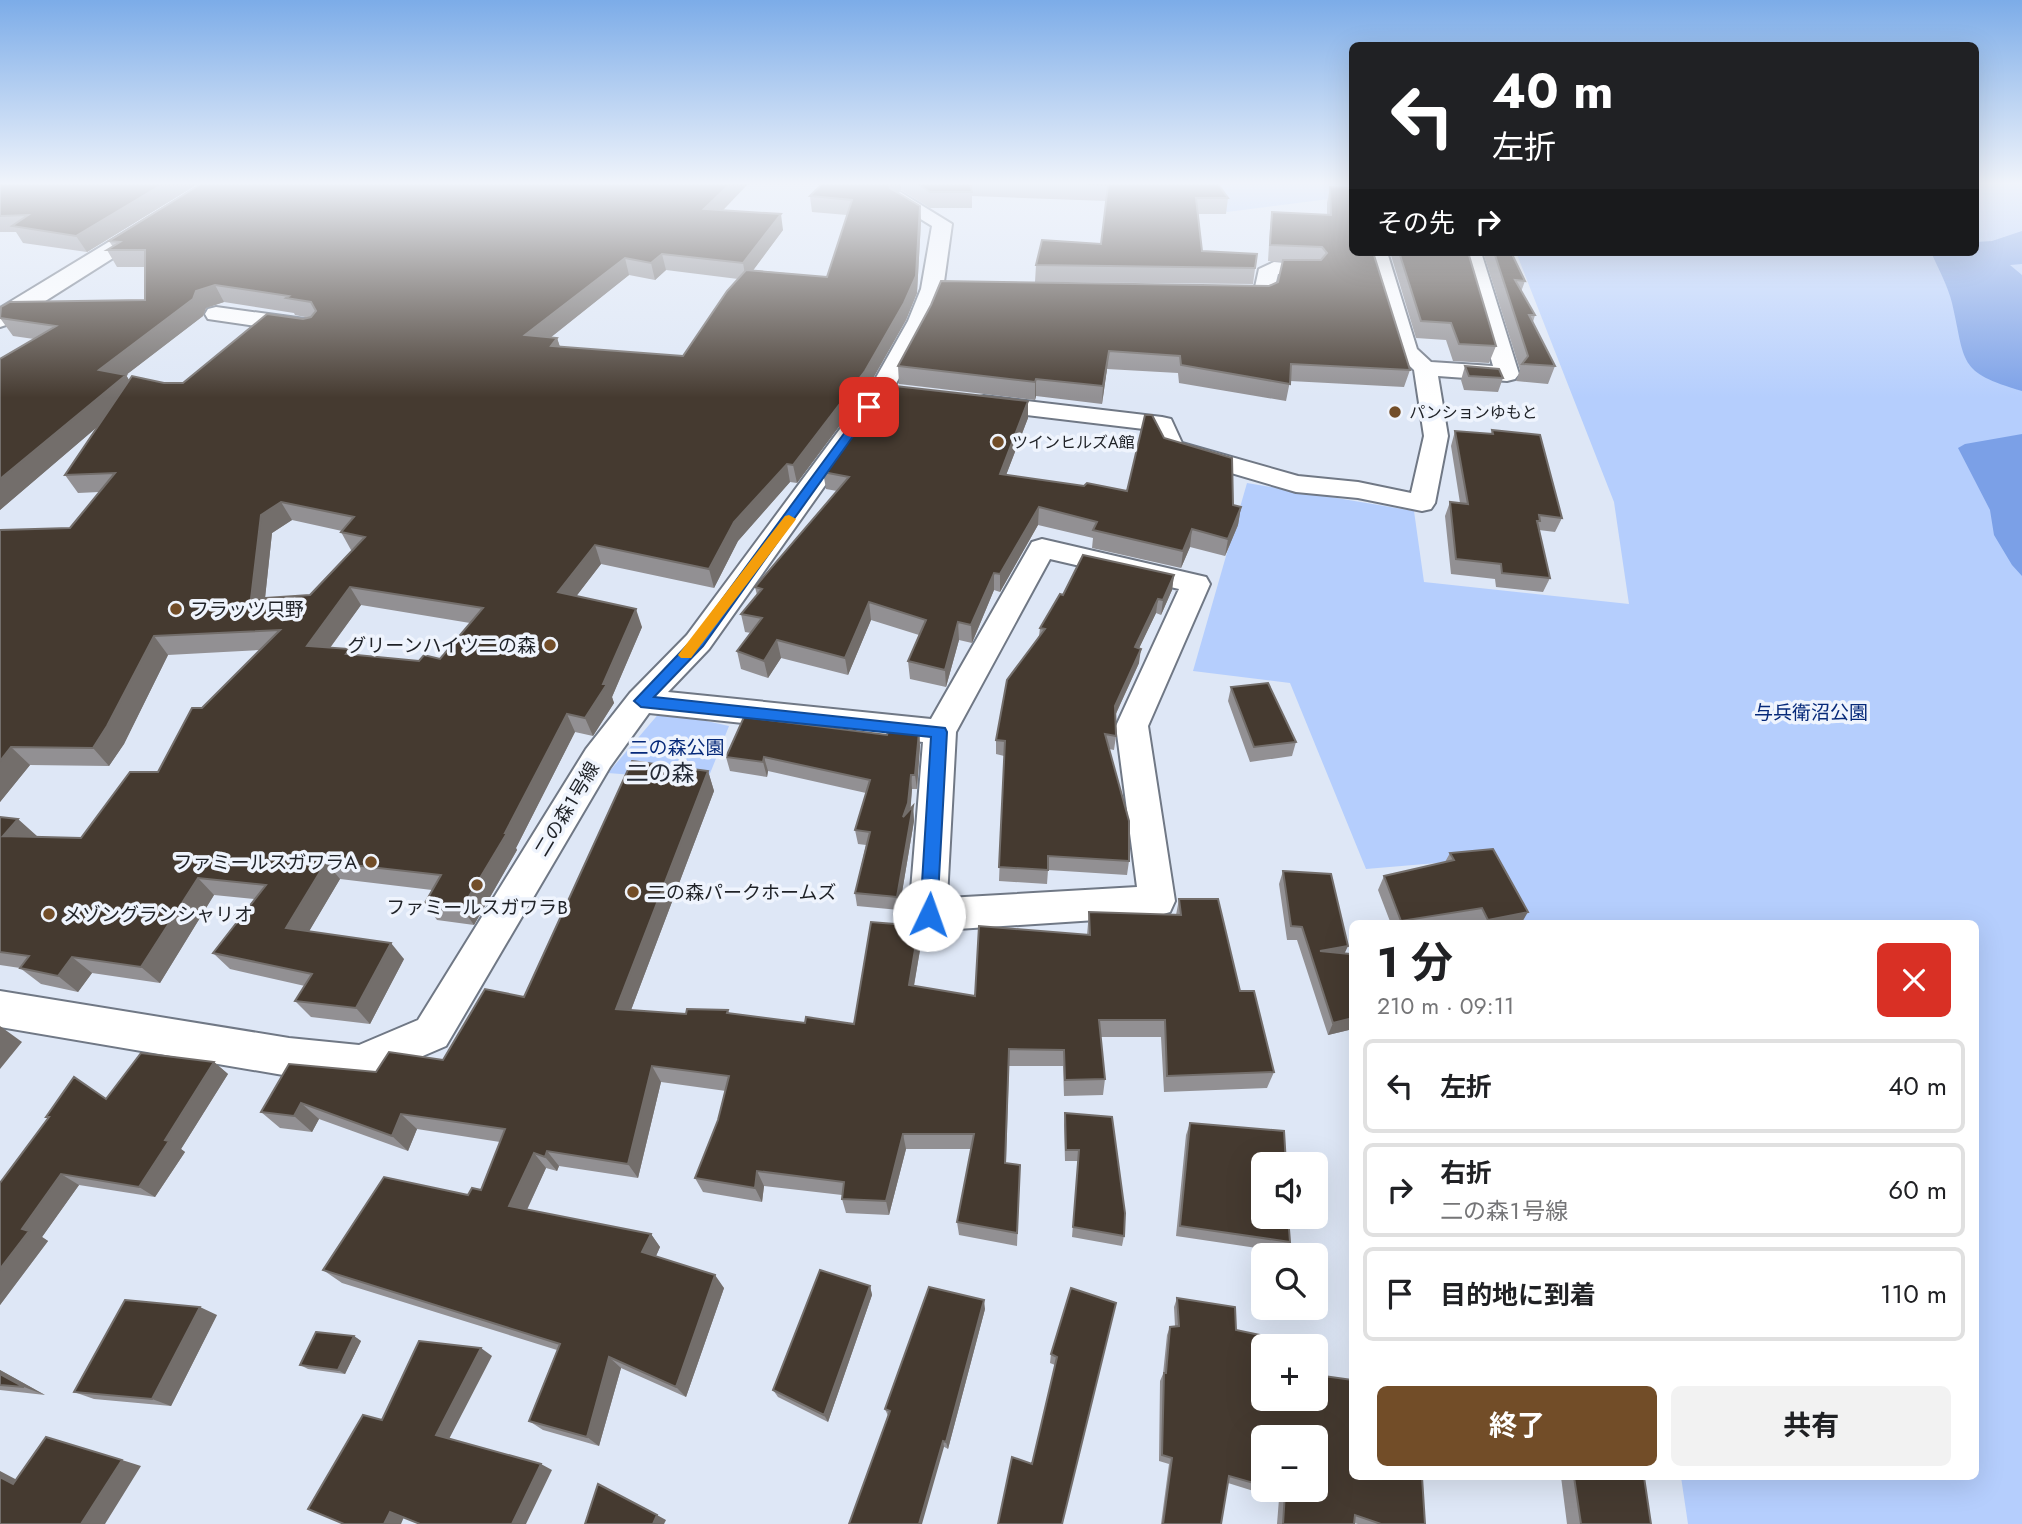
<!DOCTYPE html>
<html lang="ja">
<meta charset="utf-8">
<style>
:root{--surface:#fff;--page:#f2f2f2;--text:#202124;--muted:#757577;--line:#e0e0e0;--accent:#724d28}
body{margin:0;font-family:Jost,"Noto Sans JP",sans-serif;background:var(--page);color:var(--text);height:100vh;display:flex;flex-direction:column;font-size:26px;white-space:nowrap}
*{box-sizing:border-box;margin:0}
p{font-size:23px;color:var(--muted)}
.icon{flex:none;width:38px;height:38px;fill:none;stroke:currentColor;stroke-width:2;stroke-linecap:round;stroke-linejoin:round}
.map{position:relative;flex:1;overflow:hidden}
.sheet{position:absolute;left:1349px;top:920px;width:630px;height:560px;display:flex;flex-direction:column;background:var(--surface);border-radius:10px;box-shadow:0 7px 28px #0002}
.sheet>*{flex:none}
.guide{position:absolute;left:1349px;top:42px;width:630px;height:214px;border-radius:10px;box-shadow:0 7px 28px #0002;background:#202124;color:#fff;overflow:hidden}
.tools{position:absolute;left:1251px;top:1152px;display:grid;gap:14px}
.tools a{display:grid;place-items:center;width:77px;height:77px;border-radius:10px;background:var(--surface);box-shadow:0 7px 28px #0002;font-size:35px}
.pin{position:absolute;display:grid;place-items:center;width:60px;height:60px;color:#fff;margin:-30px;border-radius:14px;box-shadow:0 4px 10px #0006}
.me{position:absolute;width:77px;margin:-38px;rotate:3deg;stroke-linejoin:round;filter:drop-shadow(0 0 5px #0008)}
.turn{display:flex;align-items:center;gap:24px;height:147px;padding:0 28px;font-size:32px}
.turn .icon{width:91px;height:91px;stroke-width:2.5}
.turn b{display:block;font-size:49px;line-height:60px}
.then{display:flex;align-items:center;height:66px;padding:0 28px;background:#0003;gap:14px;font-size:26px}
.round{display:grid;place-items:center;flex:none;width:74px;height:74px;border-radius:10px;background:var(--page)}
.overview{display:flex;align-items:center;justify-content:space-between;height:119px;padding:0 28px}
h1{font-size:42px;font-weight:700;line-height:52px}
.cta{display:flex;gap:14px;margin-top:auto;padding:14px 28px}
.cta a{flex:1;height:80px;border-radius:10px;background:var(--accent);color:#fff;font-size:28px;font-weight:700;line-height:80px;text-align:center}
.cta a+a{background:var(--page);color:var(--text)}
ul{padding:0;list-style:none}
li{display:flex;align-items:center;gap:21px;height:94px;margin:0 14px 10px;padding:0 14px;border:4px solid var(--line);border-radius:10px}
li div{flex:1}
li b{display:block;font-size:26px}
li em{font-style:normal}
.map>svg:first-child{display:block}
.green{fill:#b5cefd}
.water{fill:#7ba0e7}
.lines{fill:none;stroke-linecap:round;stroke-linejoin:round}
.street-casing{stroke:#707885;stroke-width:4}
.secondary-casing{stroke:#707885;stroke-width:4}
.street{fill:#fff;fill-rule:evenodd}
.secondary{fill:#fff;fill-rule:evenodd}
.wall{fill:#929093;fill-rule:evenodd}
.shaded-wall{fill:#736e6b}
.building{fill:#453a30;stroke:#736e6b;stroke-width:2;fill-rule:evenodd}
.route{fill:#1a73e8;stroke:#114b97;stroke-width:2}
.slow{fill:#f59e0b}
.poi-dot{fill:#724d28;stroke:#eff4fd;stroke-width:2.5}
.labels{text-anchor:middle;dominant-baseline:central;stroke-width:7;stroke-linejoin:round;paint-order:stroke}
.far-poi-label{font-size:16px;fill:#1f2227;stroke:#eff4fd;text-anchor:start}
.poi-label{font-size:19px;fill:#1f2227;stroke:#eff4fd;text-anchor:start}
.park-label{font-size:19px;fill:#062979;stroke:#eff4fd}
.street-label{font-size:19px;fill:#1f2227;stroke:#eff4fd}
.quarter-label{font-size:23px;fill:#252b37;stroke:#eff4fd}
</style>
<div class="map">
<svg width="2022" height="1524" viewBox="0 0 2022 1524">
<rect width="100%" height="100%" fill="#dee7f6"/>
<path class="green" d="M1207 184H1353V196L1227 212Z
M1976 184H2022V1524H1688L1681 1477H1976V924H1522L1496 858 1366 869 1290 683 1193 671 1247 483 1414 511 1424 582 1629 604 1614 502 1516 252H1976Z
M661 711 729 726 707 781 608 773Z"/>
<path class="water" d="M2022 231V264L2010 265 2022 275V391C1957 372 1966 363 1952 303 1948 286 1938 268 1931 252H1976V242L1992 241Z
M2022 434V576L2012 565 1994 535 1990 510 1958 448 1965 444Z"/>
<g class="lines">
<defs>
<path id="street" d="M900 192 952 224 943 289 930 321 892 391 709 649 668 692 931 719 1032 542 1042 539 1206 577 1210 584 1148 726 1175 901 1170 912 1157 916 928 931 915 926 909 915 923 742 649 713 610 767 446 1046 360 1083 289 1076 0 1027V991L289 1038 359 1045 418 1020 586 749 630 693 687 635 869 390 908 321 921 289 932 226 893 202 891 198ZM1050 559 1179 589 1116 726 1137 887 947 898 956 732Z
M1367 252H1387L1417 349 1431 362 1493 366 1461 252H1481L1519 374 1515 379 1507 381 1438 376 1448 436 1435 503 1431 509 1422 511 1358 498 1296 492 1163 453 1152 430 984 410 976 408 972 403 976 398 984 396 1162 417 1171 419 1182 443 1298 476 1358 482 1411 493 1424 436 1414 370 1395 352Z
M1274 262 1318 266 1321 270 1318 274H1278L1272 298C1258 302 1237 301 1223 297L1219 293 1223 289 1255 287 1259 269Z
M216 307 305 319 313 321 316 326 313 331 305 333 208 319 205 314 208 309Z"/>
<path id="secondary" d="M204 184H230L9 324 0 327V308Z"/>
</defs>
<use href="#street" class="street-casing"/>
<use href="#secondary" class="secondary-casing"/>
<use href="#street" class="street"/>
<use href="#secondary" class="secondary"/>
</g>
<path class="wall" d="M0 184H198L87 252 23 243 16 232H0Z
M822 184H1218L1228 198 1226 214H1198L1202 251 1257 254 1253 284 1035 282 1036 265 1101 244 1107 201 972 196V208H930L901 190 897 192 920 206 921 222 917 293 906 320 867 389 797 483 790 482 738 541 714 588 601 564 576 596 642 627 612 697 614 703 593 736 575 732 516 848 517 850 474 925 437 920 425 903 432 890 340 879 309 931 404 959 370 1024 311 1017 295 1001 305 986 230 969 213 953 254 899 214 895 160 983 92 973 78 992 41 984 20 968 0 965V817L37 837 81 838 158 772 202 708 260 650 168 655 124 744 109 766 30 765 0 802V530L70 528 99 492 78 493 65 475 97 427 0 510V359L34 339 13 336 0 318 145 300V267H117L107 250 113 247 109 241 723 210 783 230 753 270 827 277 847 215 812 212 810 196ZM666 270 738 279 683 356 560 347 557 338H550L629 275 655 280ZM224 302 294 313 295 315 310 318 303 319 183 383H164L129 380 126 375 203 316 206 308ZM292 520 342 531 341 532 351 550 352 551 310 595 265 598 272 533ZM361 605 470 623 440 659 419 661 353 655 330 648Z
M1330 187 1410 370 1404 387 1290 381 1286 401 1179 383 1178 373 1107 369 1102 404 1036 396 1035 400 899 384 898 366 1269 286 1278 282 1283 262 1268 261 1270 228 1272 212 1327 215V203Z
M1390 252H1468L1496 346 1489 363 1453 361 1446 340 1416 338Z
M1483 252H1511L1525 281 1521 292 1535 315 1533 322 1555 366 1548 384 1516 381 1520 370Z
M1465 366 1503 378 1498 392 1464 390 1461 380Z
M1028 401V418L1006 475 1084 486 1127 491 1164 438 1233 505 1241 507 1238 525 1225 556 1190 547 1181 568 1092 548 1093 538 1038 525 1000 592 994 590 972 643 959 640 946 687 910 679 908 661 919 635 871 620 848 675 781 658 768 678 741 669 737 651 751 633 745 632 741 614 757 595 755 587 837 491 826 489 823 472Z
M1492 430 1562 518 1555 532 1539 530 1550 578 1543 592 1496 587 1495 579 1451 574 1445 516 1450 502 1460 503 1451 446 1455 431 1491 434Z
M1174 575 1172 590 1161 615 1156 613 1139 648V663L1115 716 1116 736 1114 750 1109 749 1129 861 1127 875 1048 870 1047 884 999 881 1004 756 996 754V740L1039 636 1040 628 1063 595Z
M1231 687 1296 742 1292 756 1250 762 1228 701Z
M919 732 920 746 917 789H912L910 809 913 806 914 821 899 910 857 906 855 893 866 845 858 844 855 830 866 793 768 771 767 777 730 771 726 757Z
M708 771 714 791 631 1010 686 1014 728 1010 729 1013 805 1023 854 1024 921 944 914 986 975 996 1087 935 1089 912 1176 915 1179 899 1240 991 1274 1072 1267 1088 1164 1092 1161 1037H1101L1105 1079 1103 1095 1064 1096 1063 1066H1009L1006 1163 1020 1165 1017 1246 959 1235 957 1222 971 1149H906L889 1215 846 1213 842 1199V1195L764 1186 762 1202 703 1192 695 1178 718 1120 726 1091 661 1082 638 1178 559 1166 557 1171 546 1168 527 1210 651 1234 660 1247 656 1256 724 1288 686 1397 621 1368 599 1446 543 1430 529 1421 557 1350 342 1283 323 1270 468 1195 481 1190 500 1142 417 1129 408 1151 319 1119 312 1132 280 1128 261 1112 376 1072 443 1060 524 997Z
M1450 853 1521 924H1475L1474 922 1459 924H1391L1378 890 1384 876 1445 862Z
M1283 871 1344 954 1353 959V1029L1328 1035 1297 940H1287L1279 884Z
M214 1062 228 1074 181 1149 185 1152 155 1197 79 1185 42 1237 48 1241 0 1305V1183L48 1118 46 1117 106 1099Z
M1065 1113 1124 1236 1122 1246 1072 1237 1078 1161H1065L1064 1125Z
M1190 1123 1290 1242 1284 1252 1176 1236 1186 1135Z
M870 1286 872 1295 828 1422 778 1397 773 1390Z
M1071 1288 1062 1524 1032 1464 1055 1365 1050 1363 1051 1354Z
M1177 1298 1264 1346 1425 1524H1358L1354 1523V1524H1277L1279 1499 1228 1483 1221 1524H1161L1169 1464 1159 1461 1160 1381 1163 1374 1167 1335 1170 1327 1175 1326 1174 1307ZM1264 1437 1316 1489H1264Z
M985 1309 948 1449 888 1416 885 1409Z
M217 1315 171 1406 94 1399 74 1392Z
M354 1336 361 1341 345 1374 308 1369 300 1365Z
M0 1370 45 1395 0 1390Z
M1561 1477H1644L1651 1524H1567Z"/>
<path class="shaded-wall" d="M163 184H198L87 252 76 236Z
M730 184H748L708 226 704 209Z
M889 184H901V190L890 196Z
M920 206 921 222 917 293 906 320 867 389 797 483 793 465Z
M781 214 783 230 746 280 743 263Z
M662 254 666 270 655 280 651 263Z
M625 258 629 275 531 353 525 335Z
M215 285 224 302 206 308 203 316 126 375 137 393 0 510V479L99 370 196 291Z
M557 338 563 356 551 346Z
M1109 351 1107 369 1102 404 1103 386Z
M1036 379V396L1035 400V382Z
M1028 401V418L1000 491V474Z
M787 464 790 482 738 541 714 588 709 569 734 522Z
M281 502 292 520 272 533 263 617 251 599 261 515Z
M1039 507 1038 525 1000 592V574Z
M1241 507 1238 525 1225 556 1228 539Z
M1192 529 1190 547 1181 568 1183 551Z
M595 545 601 564 565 611 558 592Z
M994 573V590L972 643 971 625Z
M1174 575 1172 590 1161 615 1163 600Z
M350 587 361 605 318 664 307 646Z
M1158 599 1156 613 1133 661 1135 647Z
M869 602 871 620 848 675 845 658Z
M636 609 642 627 612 697 614 703 593 736 585 718 603 684Z
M958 622 959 640 946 687 945 670Z
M154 636 168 655 124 744 109 766 93 748Z
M777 640 781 658 768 678 764 661Z
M1141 649 1139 663 1113 720 1115 706Z
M567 714 575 732 516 848 517 850 474 925 462 908 505 833Z
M919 732 920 746 917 789 915 775Z
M11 747 30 765 0 802V761Z
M764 757 768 771 767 777 763 762Z
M708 771 714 791 625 1026 616 1009Z
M911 775 912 789 910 817H903Z
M913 806 914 821 899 910 897 897Z
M18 819 37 836H3Z
M326 862 340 879 301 945 286 928Z
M198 878 214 895 160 983 141 967Z
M1528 912 1521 924H1486L1488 920Z
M919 926 921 944 911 1002 909 985Z
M391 943 404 959 370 1024 356 1008Z
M1348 946 1342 959 1320 951Z
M72 957 92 973 78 992 58 976Z
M1353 1018V1029L1328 1035 1333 1023Z
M0 1026 22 1042 0 1069Z
M214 1062 228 1074 181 1149 185 1152 155 1197 139 1187 165 1140Z
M652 1066 661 1082 638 1178 628 1164Z
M301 1103 319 1119 312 1132 294 1116Z
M401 1114 417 1129 408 1151 392 1136Z
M903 1134 906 1149 889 1215 886 1201Z
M547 1151 559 1166 557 1171 545 1157Z
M534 1153 546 1168 522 1220 509 1206Z
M757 1171 764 1186 762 1202 755 1188Z
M61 1174 79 1185 42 1237 48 1241 0 1305V1269L22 1229Z
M651 1234 660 1247 652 1265 642 1252Z
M715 1275 724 1288 686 1397 676 1387Z
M870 1286 872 1295 828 1422 824 1415Z
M984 1300 985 1309 948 1449 946 1442Z
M200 1307 217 1315 171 1406 152 1399Z
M354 1336 361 1341 345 1374 338 1370Z
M481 1348 492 1356 448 1441 436 1435Z
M609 1357 621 1368 599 1446 587 1437Z
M0 1370 45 1395 24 1387 0 1374Z
M943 1441 944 1447 922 1524H919Z
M122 1460 141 1466 105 1524H81Z
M541 1464 552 1470 526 1524H512Z
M0 1471 36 1490 13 1484 0 1477Z
M390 1512 404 1517 401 1524H384Z
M657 1515 666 1520 664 1524H653Z"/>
<path class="building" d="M0 184H163L76 236 12 226 28 215 0 216Z
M201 184H730L704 209 781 214 743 263 662 254 651 263 625 258 525 335 557 338 551 346 683 356 727 291 746 270 827 277 852 200 810 196 822 184H889L890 188 920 206 916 276 904 303 865 371 793 465 787 464 734 522 709 569 595 545 558 592 636 609 603 684H607L585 718 567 714 505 833H507L462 908 425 903 441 875 326 862 286 928 391 943 356 1008 295 1001 312 974 213 953 266 885 198 878 141 967 72 957 58 976 20 968 29 956 0 952V817L18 819 3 836 81 838 130 772H158L192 708H202L280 630 154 636 107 726 93 748 11 747 0 761V530L70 528 115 473 65 475 132 376 164 383H183L267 314 303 319 311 317 316 311 311 302 286 298 289 296 215 285 196 291 193 299 99 370 126 375 0 479V359L56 326 0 318 1 307 10 302 145 300V250H107L120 242 109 241ZM281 502 354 517 341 532 365 537 310 595 251 599 261 515ZM350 587 483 608 440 659 424 655 419 661 346 654 350 649 307 646Z
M918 184H970L972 192H930Z
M1088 184H1218L1228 198H1196L1202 251 1257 254 1255 268 1036 265 1042 240 1101 244 1108 185Z
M1330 187 1353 188V252H1373L1410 370 1291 364 1290 384 1181 365 1180 356 1109 351 1103 386 1036 379 1035 382 898 366 931 305 941 281 1269 286 1278 282 1283 260H1321L1327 253 1322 247 1270 245 1272 212 1331 215Z
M1399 252H1468L1496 346 1459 344 1451 323 1421 321Z
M1494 252H1511L1525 281 1515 280 1535 315H1529L1555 366 1522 364 1528 356Z
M1465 366 1499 369 1503 378 1469 376Z
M886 385 1028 401 1000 474 1084 486 1087 483 1127 491 1145 415H1152L1164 438 1232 458 1233 505 1241 507 1228 539 1192 529 1183 551 1093 530 1097 522 1039 507 1000 574 994 573 971 625 958 622 945 670 908 661 926 620 869 602 845 658 777 640 764 661 737 651 762 618 741 614 762 589 755 587 849 477 823 472Z
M1492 430 1540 435 1562 518 1539 515 1540 521H1537L1550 578 1502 573 1501 564 1456 559 1450 502 1468 504 1455 431 1493 434Z
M1083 555 1174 575 1163 600 1158 599 1135 647 1141 649 1115 706 1116 736 1105 734 1129 821V861L1048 856V870L999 867 1005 741 996 740 1007 680 1045 629 1040 628 1060 594 1063 595Z
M1268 683 1296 742 1254 747 1231 687Z
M744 717 887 735 889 729 919 732 915 775H911L908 803 903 817 913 806 897 897 855 893 870 832 855 830 870 780 764 757 763 762 726 757Z
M632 761 708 771 616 1009 686 1014 687 1009 728 1010 727 1013 805 1023 806 1017 854 1024 871 922 919 926 909 985 975 996 979 926 1090 935 1089 912 1181 915 1179 899H1218L1240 991H1254L1274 1072 1167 1076 1165 1020H1099L1105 1079 1065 1080 1064 1050 1009 1049 1005 1163 1020 1165 1017 1233 957 1222 974 1134H903L886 1201 842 1199 844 1182 757 1171 755 1188 695 1178 718 1120 729 1076 652 1066 628 1164 547 1151 545 1157 534 1153 509 1206 651 1234 642 1252 715 1275 676 1387 609 1357 587 1437 529 1421 560 1344 323 1270 384 1177 468 1195 472 1188 481 1190 505 1129 401 1114 392 1136 301 1103 294 1116 261 1112 289 1064 376 1072 389 1052 443 1060 485 989 524 997Z
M1493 849 1528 912 1488 920 1482 908 1401 921 1384 876 1454 860 1450 853Z
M1283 871 1331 874 1348 946 1320 951 1350 954 1353 959V1018L1333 1023 1302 927 1291 926Z
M141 1053 214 1062 165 1140 169 1141 139 1187 61 1174 22 1229 29 1231 0 1269V1183L49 1117H46L74 1077 106 1099Z
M1065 1113 1112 1117 1125 1213 1124 1236 1073 1227 1079 1150H1066Z
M1190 1123 1284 1131 1286 1164H1264V1216H1288L1290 1242 1180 1226Z
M820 1270 870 1286 824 1415 773 1390Z
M929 1287 984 1300 946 1442 943 1441 919 1524H849L890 1411 885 1409Z
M1071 1288 1116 1303 1062 1524H998L1012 1457 1032 1464 1057 1357 1051 1354Z
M1177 1298 1235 1307 1236 1330 1307 1345 1264 1346V1398H1316V1375L1353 1380V1477H1422L1425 1524H1381L1355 1515 1354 1524H1283L1285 1493 1272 1489H1316V1437H1264V1486L1229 1476 1221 1524H1163L1172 1458 1162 1455 1164 1373H1166L1170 1327 1179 1326Z
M125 1300 200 1307 152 1399 74 1392Z
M316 1332 354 1336 338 1370 300 1365Z
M419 1341 481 1348 436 1435 541 1464 512 1524H420L390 1512 384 1524H344L308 1509 363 1415 382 1420Z
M0 1374 24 1387 0 1385Z
M46 1437 122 1460 81 1524H0V1477L13 1484Z
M1574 1477H1644L1651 1524H1581Z
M598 1484 657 1515 653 1524H585Z"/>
<linearGradient id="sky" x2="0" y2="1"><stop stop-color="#7cace8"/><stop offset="0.46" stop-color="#f0f4fb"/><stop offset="1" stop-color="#f0f4fb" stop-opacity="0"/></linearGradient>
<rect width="2022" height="398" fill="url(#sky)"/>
<path class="route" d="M865 405 874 407 703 646 654 697 945 728 947 732 937 915 935 920 929 922 922 920 920 915 931 737 641 707 634 701 693 639Z"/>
<path class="slow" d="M789 515 796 519 794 522 691 658H681L678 655 681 651 785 516Z"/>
<g class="poi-dot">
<circle cx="1395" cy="412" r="7"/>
<circle cx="998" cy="442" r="7"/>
<circle cx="176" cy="609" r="7"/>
<circle cx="550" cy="645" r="7"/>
<circle cx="371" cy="862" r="7"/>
<circle cx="477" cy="885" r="7"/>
<circle cx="633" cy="892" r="7"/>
<circle cx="49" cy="914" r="7"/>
</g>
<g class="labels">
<g class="far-poi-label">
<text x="1409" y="412">パンションゆもと</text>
<text x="1012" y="442">ツインヒルズA館</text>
</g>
<g class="poi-label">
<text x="190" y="609">フラッツ只野</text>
<text x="536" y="645" text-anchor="end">グリーンハイツ二の森</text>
<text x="357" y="862" text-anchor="end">ファミールスガワラA</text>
<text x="647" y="892">二の森パークホームズ</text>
<text x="477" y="907" text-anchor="middle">ファミールスガワラB</text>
<text x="63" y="914">メゾングランシャリオ</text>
</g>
<g class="park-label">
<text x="1811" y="712">与兵衛沼公園</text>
<text x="677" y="747">二の森公園</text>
</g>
<g class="street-label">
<text transform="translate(567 809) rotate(-59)">二の森１号線</text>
</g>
<g class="quarter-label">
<text x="660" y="773">二の森</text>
</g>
</g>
</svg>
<div class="tools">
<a><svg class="icon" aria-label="sound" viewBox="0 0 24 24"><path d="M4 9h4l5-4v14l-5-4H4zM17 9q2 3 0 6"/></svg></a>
<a><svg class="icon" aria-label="search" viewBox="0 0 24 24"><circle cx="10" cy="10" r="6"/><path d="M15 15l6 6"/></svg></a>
<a>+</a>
<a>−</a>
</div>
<div class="pin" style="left:869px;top:407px;background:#d93025"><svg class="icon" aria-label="arrive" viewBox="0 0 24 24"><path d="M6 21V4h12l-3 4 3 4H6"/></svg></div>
<svg class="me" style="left:929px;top:915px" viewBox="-20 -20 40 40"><circle r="19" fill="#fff"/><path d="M0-13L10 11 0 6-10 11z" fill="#1a73e8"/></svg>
<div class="guide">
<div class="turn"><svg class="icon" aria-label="left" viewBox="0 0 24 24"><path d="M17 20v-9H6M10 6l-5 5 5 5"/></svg><div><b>40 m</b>左折</div></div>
<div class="then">その先<svg class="icon" aria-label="right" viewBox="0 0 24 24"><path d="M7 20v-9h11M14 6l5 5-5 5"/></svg></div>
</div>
<section class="sheet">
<div class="overview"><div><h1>1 分</h1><p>210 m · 09:11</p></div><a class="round" style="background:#d93025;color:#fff"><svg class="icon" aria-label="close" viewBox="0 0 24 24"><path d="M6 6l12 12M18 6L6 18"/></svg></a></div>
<ul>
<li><svg class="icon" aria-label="left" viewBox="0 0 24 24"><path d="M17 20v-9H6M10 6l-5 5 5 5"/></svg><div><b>左折</b></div><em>40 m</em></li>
<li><svg class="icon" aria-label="right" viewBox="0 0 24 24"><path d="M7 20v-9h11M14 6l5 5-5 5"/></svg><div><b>右折</b><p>二の森１号線</p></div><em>60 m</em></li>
<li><svg class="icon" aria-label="arrive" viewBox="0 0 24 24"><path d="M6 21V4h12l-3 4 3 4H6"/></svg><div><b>目的地に到着</b></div><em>110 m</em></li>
</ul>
<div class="cta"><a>終了</a><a>共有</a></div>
</section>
</div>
